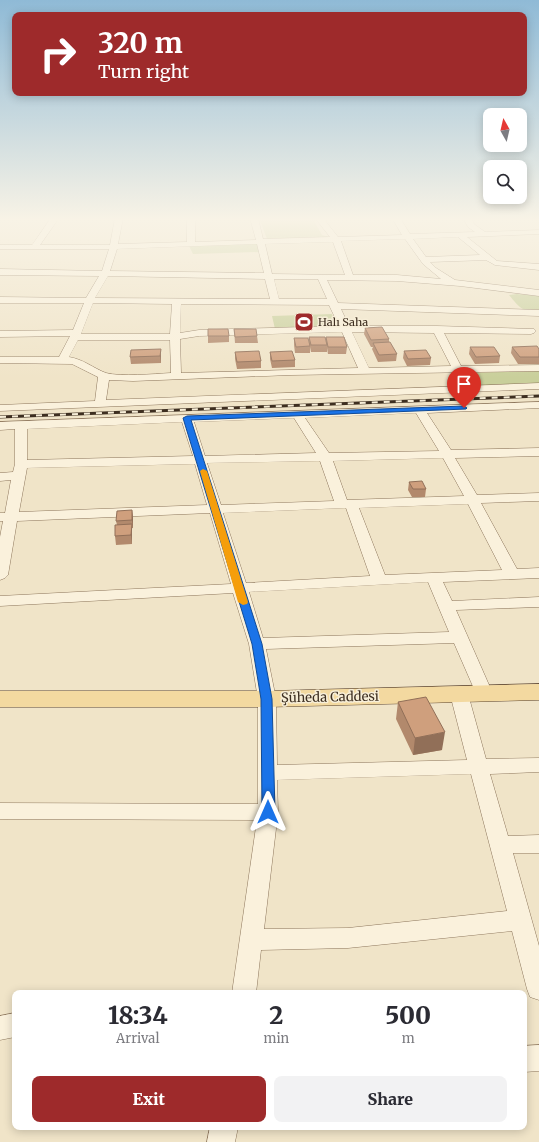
<!DOCTYPE html>
<meta charset="utf-8">
<style>
:root{--surface:#fff;--page:#f2f2f3;--text:#2b2b33;--muted:#7c7c81;--accent:#9e2a2b}
body{margin:0;font-family:Merriweather,serif;background:var(--page);color:var(--text);height:100vh;display:flex;flex-direction:column;font-size:15px;white-space:nowrap}
*{box-sizing:border-box;margin:0}
p{font-size:13px;color:var(--muted)}
.icon{flex:none;width:22px;height:22px;fill:none;stroke:currentColor;stroke-width:2;stroke-linecap:round;stroke-linejoin:round}
.map{position:relative;flex:1;overflow:hidden}
.details{position:absolute;left:12px;top:990px;width:515px;height:140px;display:flex;flex-direction:column;background:var(--surface);border-radius:8px;box-shadow:0 2px 10px #0003}
.details>*{flex:none}
.banner{position:absolute;left:12px;top:12px;width:515px;height:84px;border-radius:8px;box-shadow:0 2px 10px #0003;background:#9e2a2b;color:#fff;overflow:hidden}
.needle{width:26px;rotate:352deg}
.buttons{position:absolute;left:483px;top:108px;display:grid;gap:8px}
.buttons a{display:grid;place-items:center;width:44px;height:44px;border-radius:8px;background:var(--surface);box-shadow:0 2px 10px #0003;font-size:20px}
.pin{position:absolute;display:grid;place-items:center;width:34px;height:34px;color:#fff;margin:-41px -17px;border-radius:50% 50% 50% 0;rotate:-45deg;box-shadow:0 0 4px #0007}
.pin .icon{rotate:45deg}
.me{position:absolute;width:44px;margin:-22px;rotate:0deg;stroke-linejoin:round;filter:drop-shadow(0 0 3px #0008)}
.turn{display:flex;align-items:center;gap:14px;height:84px;padding:0 20px;font-size:18px}
.turn .icon{width:52px;height:52px;stroke-width:2.5}
.turn b{display:block;font-size:28px;line-height:34px}
.eta{display:flex;justify-content:space-evenly;align-items:center;height:68px;text-align:center}
.eta b{font-size:24px;font-weight:800;line-height:28px}
.button{display:flex;gap:8px;margin-top:auto;padding:8px 20px}
.button a{flex:1;height:46px;border-radius:8px;background:var(--accent);color:#fff;font-size:16px;font-weight:800;line-height:46px;text-align:center}
.button a+a{background:var(--page);color:var(--text)}
.map>svg:first-child{display:block}
.green{fill:#c9cf9b}
.lines{fill:none;stroke-linecap:round;stroke-linejoin:round}
.minor-casing{stroke:#8d765c;stroke-width:1}
.major-casing{stroke:#5b4430;stroke-width:1}
.minor{fill:#faf1dc;fill-rule:evenodd}
.major{fill:#f3d9a0;fill-rule:evenodd}
.rail-casing{stroke:#3d2e20;stroke-width:3}
.rail{stroke:#f7eed8;stroke-width:2;stroke-dasharray:6;stroke-linecap:butt}
.wall{fill:#b2896c}
.shaded-wall{fill:#916f58}
.building{fill:#cf9f7d;stroke:#916f58}
.route{fill:#1a73e8;stroke:#114b97}
.slow{fill:#f59e0b}
.labels{text-anchor:middle;dominant-baseline:central;stroke-width:3;stroke-linejoin:round;paint-order:stroke}
.far-poi-label{font-size:11px;fill:#3d2e20;stroke:#f7eed8;text-anchor:start}
.street-label{font-size:13px;fill:#3d2e20;stroke:#f7eed8}
</style>
<div class="map">
<svg width="539" height="1142" viewBox="0 0 539 1142">
<rect width="100%" height="100%" fill="#f0e4c8"/>
<path class="green" d="M259 218H317L318 220 314 221 322 235 329 237 267 239Z
M257 243 260 252 193 254 189 246Z
M517 294 539 296V311C521 311 520 308 509 295Z
M332 314 337 327 275 329 272 316Z
M539 371V384L478 387 468 373Z"/>
<g class="lines">
<defs>
<path id="minor" d="M51 218H59L40 245H110L115 218H123L118 244 187 242V218H195V242L256 240 250 218H258L263 239 330 237 315 218H323L338 237 402 235 392 218H400L410 234 475 232 468 227 463 218H471L474 224 485 232 539 230V234L467 237 497 261 539 264V270L495 265 486 260 430 262 436 268 455 280 539 290V296L460 286 397 281 327 280 338 303 539 310V316L341 309 349 326H437L534 329 536 331 534 333 531 334 444 333 461 366 539 365V371L291 375 133 381 109 380 106 400 539 383V389L0 411V405L95 401 98 377 72 364 0 363V357H59L70 336 0 337V331L73 330 84 303H0V297L86 298 99 276 0 275V269L102 271 109 249H0V245H32ZM458 237 480 255 426 257 413 239ZM405 239 423 264 441 279 397 275H353L341 241ZM333 242 345 275 272 274 265 244ZM257 244 264 273 110 271 117 249ZM108 276 265 279 270 299 95 298ZM274 279H318L327 299H279ZM93 303 172 304 170 334H81ZM181 304 329 305 339 326 199 330 180 333ZM342 332 358 368 181 373 180 339 199 336ZM352 332 434 333 451 366 369 368ZM78 340H170L171 373C154 374 121 377 106 373 93 368 83 359 69 357Z
M539 402V408L427 413 451 450 539 448V456L455 458 477 495 539 493V501L481 503 517 569 539 568V578L443 582 452 601 539 597V607L456 610 493 694 490 698 484 700 478 698 454 643 266 649 276 699 277 765 467 760 450 694 453 690 459 688 465 690 468 694 486 759 539 758V772L490 774 508 836 539 835V853H513L539 946V1000L530 997 527 989 512 931 348 948 261 950 256 993H232L257 820 0 819V803L258 804V699L249 644 233 593 0 606V596L231 584 210 513 17 521 8 575 5 578 0 580V537L3 521H0V513H5L11 480 0 481V473L13 472 15 464V429L0 430V422ZM416 413 439 451 329 453 305 418ZM294 418 316 453 205 456 194 422ZM182 422 193 456 27 460V429ZM443 458 464 496 347 500 333 461ZM320 461 334 501 221 505 207 463ZM195 464 207 505 19 512 27 468ZM468 504 502 570 385 575 359 508ZM346 508 370 576 246 583 223 513ZM428 582 449 632 263 638 249 592ZM471 774 507 911 348 928 264 929 278 812 277 780Z
M15 1013V1037L0 1040V1016Z
M539 1045V1071L524 1072V1046Z
M210 1127H238L235 1142H207Z"/>
<path id="major" d="M539 684V700L267 707H0V691H267Z"/>
</defs>
<use href="#minor" class="minor-casing"/>
<use href="#major" class="major-casing"/>
<use href="#minor" class="minor"/>
<use href="#major" class="major"/>
<defs>
<path id="rail" d="M0 417 539 396"/>
</defs>
<use href="#rail" class="rail-casing"/>
<use href="#rail" class="rail"/>
</g>
<path class="wall" d="M365 328 389 339V342L397 354 396 361 378 362 372 349 373 347H371L364 334Z
M208 329 229 336V342L208 343Z
M234 329 257 336 258 343H235Z
M309 337 326 341V337L347 347 346 354H328L327 348V352H311L310 347V353H295L294 345V338L309 343Z
M470 347 500 356 499 363 475 364 469 354Z
M512 347 539 349V364H518L511 353Z
M161 349V363L131 364 130 357Z
M404 351 431 358 430 365 407 366 403 358Z
M235 352 261 361V368L237 369 235 359Z
M270 352 295 360V367L272 368 270 359Z
M409 482 426 489 425 497H412L408 490Z
M132 510 133 518V528H132V544L116 545 115 536 117 525 116 521Z
M398 702 442 750 413 755 396 719Z"/>
<path class="shaded-wall" d="M161 349V363L160 356Z
M132 510 133 518V528L132 520Z
M132 524V544L131 535Z
M445 732 442 750 413 755 415 738Z"/>
<path class="building" d="M382 327 389 339 371 340 365 328Z
M208 329H228L229 336H208Z
M234 329H256L257 336 235 337Z
M309 337H325L327 345H311Z
M326 337H344L347 347H328Z
M294 338H308L310 346 296 347Z
M390 342 397 354 379 355 373 343Z
M537 346 539 349V357H520L512 347Z
M470 347H494L500 356 476 357Z
M161 349 160 356 130 357 131 350Z
M426 350 431 358 408 359 404 351Z
M259 351 261 361 237 362 235 352Z
M292 351 295 360 272 361 270 352Z
M422 481 426 489H413L409 482Z
M132 510V520L116 521 117 511Z
M132 524 131 535 115 536V525Z
M426 697 445 732 415 738 398 702Z"/>
<linearGradient id="sky" x2="0" y2="1"><stop stop-color="#8fbad6"/><stop offset="0.58" stop-color="#f8f3e6"/><stop offset="1" stop-color="#f8f3e6" stop-opacity="0"/></linearGradient>
<rect width="539" height="378" fill="url(#sky)"/>
<path class="route" d="M464 406 467 408 466 409 191 420 262 644 272 699 275 812 273 815 268 816 264 815 262 812 261 699 252 644 183 418 187 416Z"/>
<path class="slow" d="M203 469 207 471 248 602 247 604 243 605 238 602 200 471Z"/>
<defs>
<symbol id="stadium-square" viewBox="-11 -11 22 22"><rect x="-9" y="-9" width="18" height="18" rx="4" fill="#9e2a2b" stroke="#f7eed8"/><path d="M0-5a6.5 5 0 1 0 0 10a6.5 5 0 1 0 0-10ZM-3.5-1.8h7v3.6h-7Z" fill="#fff"/></symbol>
</defs>
<g fill-rule="evenodd">
<use href="#stadium-square" x="293" y="311" width="22" height="22"/>
</g>
<g class="labels">
<g class="far-poi-label">
<text x="318" y="322">Halı Saha</text>
</g>
<g class="street-label">
<text transform="translate(330 697) rotate(-1)">Şüheda Caddesi</text>
</g>
</g>
</svg>
<div class="buttons">
<a><svg class="needle" viewBox="-14 -14 28 28"><path d="M0-13l5 13h-10z" fill="#e53935"/><path d="M0 13l5-13h-10z" fill="#7c7c81"/></svg></a>
<a><svg class="icon" aria-label="search" viewBox="0 0 24 24"><circle cx="10" cy="10" r="6"/><path d="M15 15l6 6"/></svg></a>
</div>
<div class="pin" style="left:464px;top:408px;background:#d93025"><svg class="icon" aria-label="arrive" viewBox="0 0 24 24"><path d="M6 21V4h12l-3 4 3 4H6"/></svg></div>
<svg class="me" style="left:268px;top:812px" viewBox="-20 -20 40 40"><path d="M0-17L14 15 0 8-14 15z" fill="#1a73e8" stroke="#fff" stroke-width="4"/></svg>
<div class="banner">
<div class="turn"><svg class="icon" aria-label="right" viewBox="0 0 24 24"><path d="M7 20v-9h11M14 6l5 5-5 5"/></svg><div><b>320 m</b>Turn right</div></div>
</div>
<section class="details">
<div class="eta">
<div><b>18:34</b><p>Arrival</p></div>
<div><b>2</b><p>min</p></div>
<div><b>500</b><p>m</p></div>
</div>
<div class="button"><a>Exit</a><a>Share</a></div>
</section>
</div>
